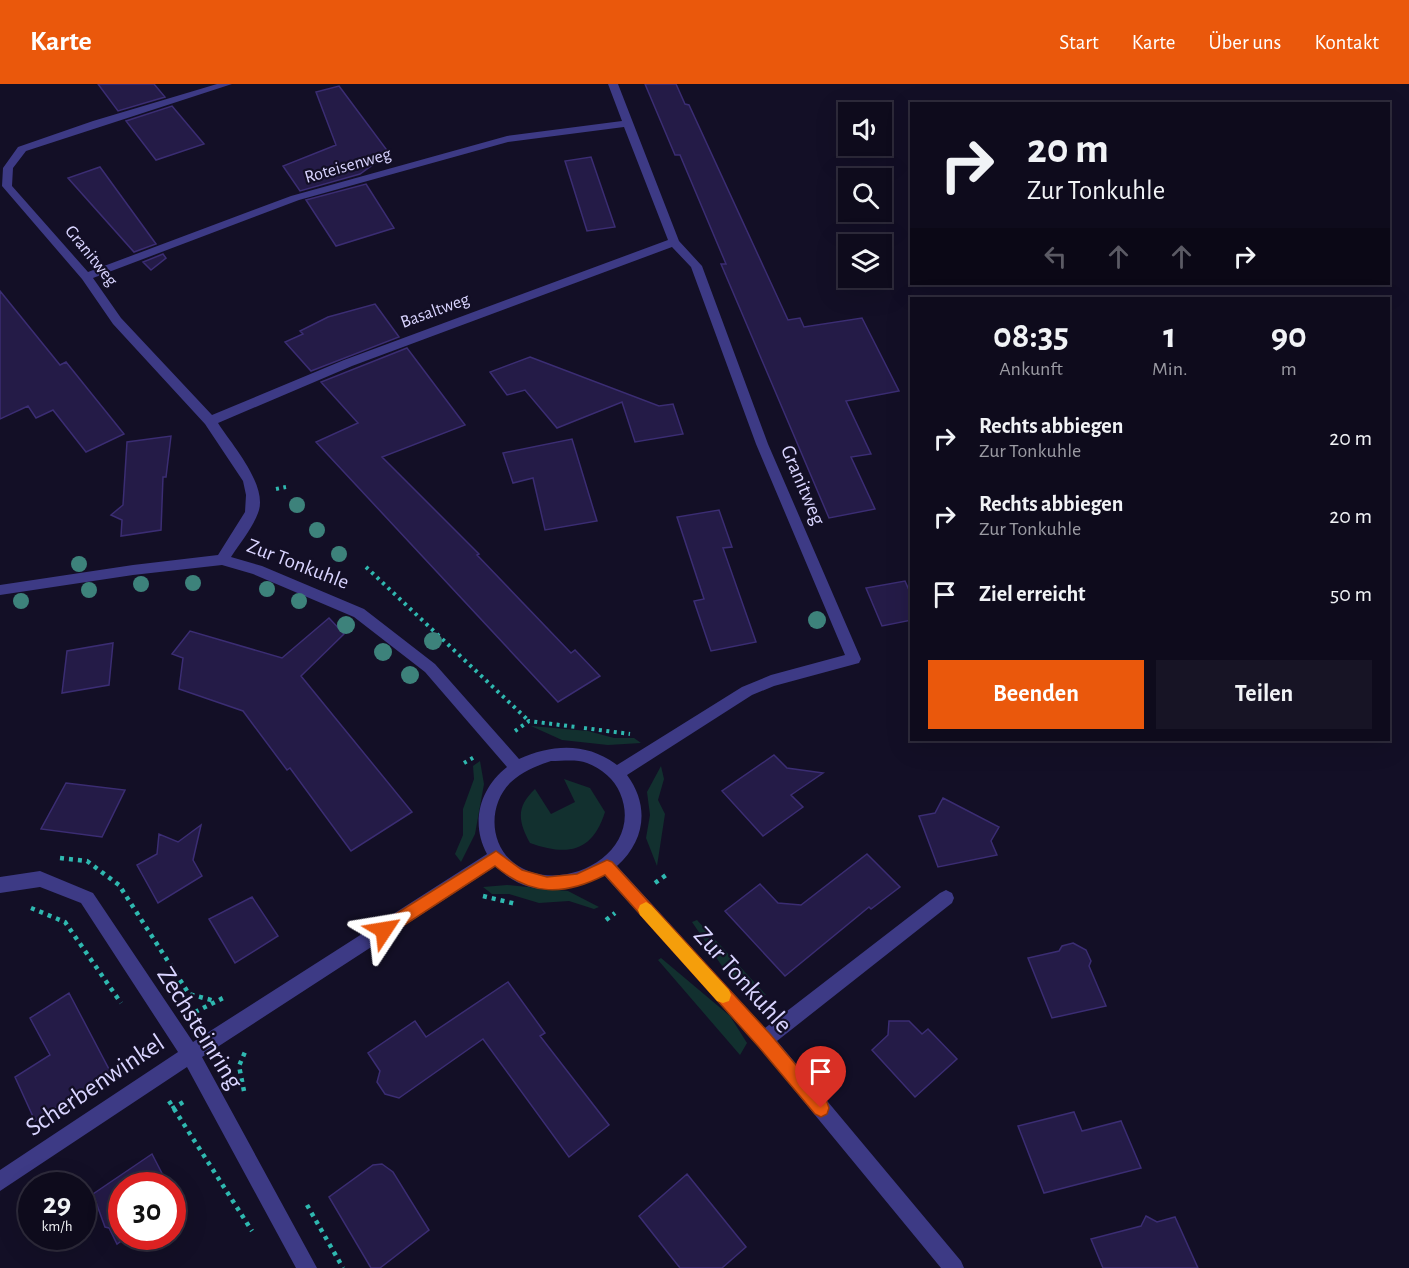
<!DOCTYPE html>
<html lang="de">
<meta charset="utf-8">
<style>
:root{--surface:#0e0b1c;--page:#171425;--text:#f1f3f6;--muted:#9b9ba3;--line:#2e2b3b;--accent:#ea580c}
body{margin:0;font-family:"Alegreya Sans",sans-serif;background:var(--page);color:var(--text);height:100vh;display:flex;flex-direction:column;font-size:22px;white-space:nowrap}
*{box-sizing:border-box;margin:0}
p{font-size:20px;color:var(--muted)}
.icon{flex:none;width:33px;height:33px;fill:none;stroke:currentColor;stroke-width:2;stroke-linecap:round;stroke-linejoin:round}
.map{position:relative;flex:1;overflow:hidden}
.side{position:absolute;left:910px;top:213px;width:480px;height:444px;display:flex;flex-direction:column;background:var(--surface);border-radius:0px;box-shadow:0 6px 24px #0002,0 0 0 2px var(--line)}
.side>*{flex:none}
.banner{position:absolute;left:910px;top:18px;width:480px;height:183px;border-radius:0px;box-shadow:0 6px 24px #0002,0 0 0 2px var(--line);background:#0e0b1c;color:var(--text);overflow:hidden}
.fabs{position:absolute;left:838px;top:18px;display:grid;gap:12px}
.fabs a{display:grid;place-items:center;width:54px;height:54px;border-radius:0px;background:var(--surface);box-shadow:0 6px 24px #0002,0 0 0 2px var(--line);font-size:30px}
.speed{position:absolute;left:18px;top:1088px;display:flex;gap:12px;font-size:30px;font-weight:700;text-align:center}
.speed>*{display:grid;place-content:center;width:78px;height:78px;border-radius:50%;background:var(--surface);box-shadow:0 6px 24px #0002,0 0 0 2px var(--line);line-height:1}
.speed small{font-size:15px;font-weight:400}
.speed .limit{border:9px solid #d22;background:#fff;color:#111}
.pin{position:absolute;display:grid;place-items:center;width:51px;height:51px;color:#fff;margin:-62px -26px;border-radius:50% 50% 50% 0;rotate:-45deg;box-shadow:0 0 6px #0007}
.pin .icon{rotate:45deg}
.me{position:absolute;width:66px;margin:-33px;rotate:57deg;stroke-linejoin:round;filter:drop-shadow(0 0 4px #0008)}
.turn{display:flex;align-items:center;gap:21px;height:126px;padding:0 18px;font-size:27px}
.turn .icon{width:78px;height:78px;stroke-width:2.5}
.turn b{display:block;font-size:42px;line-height:51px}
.lanes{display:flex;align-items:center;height:57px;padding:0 18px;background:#0003;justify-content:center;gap:30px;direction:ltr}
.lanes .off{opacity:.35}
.eta{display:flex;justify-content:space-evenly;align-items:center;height:102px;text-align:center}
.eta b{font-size:36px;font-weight:700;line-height:42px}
.cta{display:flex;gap:12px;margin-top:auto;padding:12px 18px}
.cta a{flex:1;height:69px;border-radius:0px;background:var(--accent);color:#fff;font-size:24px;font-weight:700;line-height:69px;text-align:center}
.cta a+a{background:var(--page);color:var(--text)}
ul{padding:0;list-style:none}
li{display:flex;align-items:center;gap:18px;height:78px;padding:0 18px}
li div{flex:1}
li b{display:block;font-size:22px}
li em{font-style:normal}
header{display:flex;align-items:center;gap:36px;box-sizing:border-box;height:84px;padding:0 30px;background:var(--accent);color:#fff}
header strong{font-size:28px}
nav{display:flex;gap:33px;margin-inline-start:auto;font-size:21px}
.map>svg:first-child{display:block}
.green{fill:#12302f}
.building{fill:#241b47;stroke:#3b2d73;stroke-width:1.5}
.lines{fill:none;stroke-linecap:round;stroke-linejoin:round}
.path-far1{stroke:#2fb8b0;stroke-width:4;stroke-dasharray:3 4.5;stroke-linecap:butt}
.path{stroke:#2fb8b0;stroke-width:4.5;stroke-dasharray:4 5;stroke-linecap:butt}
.minor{fill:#3d3a85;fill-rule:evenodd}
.tree{fill:#3d827b}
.route{fill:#ea580c;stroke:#983908;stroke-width:1.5}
.slow{fill:#f59e0b}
.labels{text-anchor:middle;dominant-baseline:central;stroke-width:4.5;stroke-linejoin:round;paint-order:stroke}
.far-street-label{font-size:18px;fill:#d9d4ff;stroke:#130f26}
.street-label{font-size:21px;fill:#d9d4ff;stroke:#130f26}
.near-street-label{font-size:26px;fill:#d9d4ff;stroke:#130f26}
</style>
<header>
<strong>Karte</strong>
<nav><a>Start</a><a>Karte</a><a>Über uns</a><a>Kontakt</a></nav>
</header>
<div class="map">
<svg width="1409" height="1184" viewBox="0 0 1409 1184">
<rect width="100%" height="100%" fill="#130f26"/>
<path class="green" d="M531 642 588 647 614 654H634L641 659 608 661 562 656Z
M480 677 484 700 475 750 461 778 455 770 463 751V725L474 695 473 682Z
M661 682 664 695 658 716 665 730 657 782 646 754 650 731 647 708Z
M564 695 590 704 605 728C592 769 567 772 530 759 518 737 516 723 535 705L551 730 575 718Z
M507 801 568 807 599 823 594 825 569 817 539 819 509 810H492L483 803Z
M697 836 766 911 758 913 722 882 692 838Z
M661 874 730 932 747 959 740 971 658 876Z"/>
<path class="building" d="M98 0H154L165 13 118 27Z
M645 0H676L685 20 689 21 788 236 800 234 804 243 862 234 899 307 846 317 871 370 851 373 875 425 829 434 721 180H726L680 71H675Z
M339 2 389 69 360 90 300 107 283 82 336 61 316 8Z
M172 22 204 60 156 76 126 37Z
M591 73 615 143 587 147 565 77Z
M100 83 156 160 134 168 68 94Z
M366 100 394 144 336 162 306 116Z
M163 170 166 174 151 186 143 178Z
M0 207 60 281 66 278 124 350 86 368 53 326 36 334 28 322 0 335Z
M375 220 399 253 311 287 285 258 303 250 300 247 328 233Z
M407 264 465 341 382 373 479 470 477 471 571 569 575 566 600 592 558 618 316 358 358 339 321 298Z
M530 273 659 322 673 320 683 350 635 358 622 318 557 344 525 306 507 311 490 288Z
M171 352 166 393H163L161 446 121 452 122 436 111 431 123 421 127 358Z
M572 355 597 437 545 446 533 394 513 399 503 369Z
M719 426 732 463 723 464 756 558 711 567 694 517 704 515 677 433Z
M905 497 912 513V536L882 542 866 504Z
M329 534 344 550 301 592 412 728 351 767 290 684 287 686 243 627 179 605 183 574 172 570 190 547 282 574Z
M113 559 109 601 62 609 67 567Z
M774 671 787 684 823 689 791 711 803 723 763 752 722 707Z
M66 699 125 706 102 753 41 745Z
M943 714 999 743 991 757 997 771 938 783 919 732 935 729Z
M201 741 193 776 202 792 158 819 137 781 157 770 159 750 178 758Z
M867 770 900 803 871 825 869 823 785 892 725 827 760 800 778 819 801 821Z
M252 813 278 852 235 879 209 835Z
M1073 859 1086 866 1091 877 1089 882 1106 922 1052 934 1028 874 1059 867 1062 862Z
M508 898 545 949 540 952 609 1041 569 1073 483 955 399 1014 385 1010 377 998 380 987 368 969 415 937 426 953Z
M69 909 111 989 35 1037 15 993 50 971 30 934Z
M889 937H909L922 950 928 945 957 975 915 1013 872 966 888 951Z
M1074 1028 1082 1047 1121 1037 1141 1084 1044 1109 1018 1042Z
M152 1070 168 1101H122V1152H128L117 1160 109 1144 105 1143 93 1110Z
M382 1080 393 1088 429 1146 380 1184H371L329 1113 373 1081Z
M687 1090 746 1163 722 1184H680L639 1132Z
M1146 1132 1157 1138 1175 1133 1198 1184H1103L1091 1155 1141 1142Z"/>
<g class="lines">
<path class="path-far1" d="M276 405 286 403
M366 483 529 637
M584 644 630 650
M515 647 529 637 576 643
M464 679 476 672"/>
<path class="path" d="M60 774 87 777 119 801 189 910 215 917
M655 799 669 789
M483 812 516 820
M31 824 65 838 121 919
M606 836 615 829
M195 928 225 913
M244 1007 239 982 245 968
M169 1017 252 1147
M172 1025 185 1017
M307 1121 343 1184"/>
<path class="minor" d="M217 0H232L26 67 13 84 12 102 88 188 291 112 507 52 622 37 608 0H618L679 157 702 182 768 360 861 575 859 579 774 602 752 611 627 691C650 722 645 757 617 782L765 944 940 809 946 806 952 809 954 814 952 819 777 957 961 1177 964 1184H941L758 962 604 791C569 809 525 814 496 782L202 973 317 1184H296L187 983 0 1107V1086L178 968 81 819 40 803 0 809V793L40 787 93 809 193 958 487 770C470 739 480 704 507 683L425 588 354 533 253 490 222 481 133 491 0 511V501L133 481 218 471 245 428 246 411 243 397 205 340 113 240 82 195 2 102 3 84 18 63 93 37ZM624 43 668 156 344 276 212 331 121 234 93 194 299 116 508 58ZM672 163 691 183 756 360 845 571 771 591 742 603 617 681C587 658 552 660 519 675L435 580 364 525 262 482 231 473C240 459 252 445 258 429 269 402 232 361 218 339L352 282ZM551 677C563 677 577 675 587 679 601 684 615 696 620 709 646 770 560 814 514 779 488 759 489 719 511 698 523 687 536 682 551 677Z"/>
</g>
<g class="tree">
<circle cx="297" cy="421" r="8"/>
<circle cx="317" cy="446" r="8"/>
<circle cx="339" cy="470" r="8"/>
<circle cx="79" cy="480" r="8"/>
<circle cx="193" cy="499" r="8"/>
<circle cx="141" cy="500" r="8"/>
<circle cx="267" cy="505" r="8"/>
<circle cx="89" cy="506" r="8"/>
<circle cx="21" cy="517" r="8"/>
<circle cx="299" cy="517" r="8"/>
<circle cx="817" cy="536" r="9"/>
<circle cx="346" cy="541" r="9"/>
<circle cx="433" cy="557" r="9"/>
<circle cx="383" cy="568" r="9"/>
<circle cx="410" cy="591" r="9"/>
</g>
<path class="route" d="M496 767 522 786 547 793 577 790 607 776 612 778 770 950 827 1018 829 1024 827 1030 821 1033 815 1030 758 962 605 791C564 812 531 812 495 782L389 851 384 853 378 851 376 846 378 841Z"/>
<path class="slow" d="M646 818 651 821 729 906 731 911 729 917 723 919 717 917 640 831 638 826 640 821Z"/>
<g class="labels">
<g class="far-street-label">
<text transform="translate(348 82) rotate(-16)">Roteisenweg</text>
<text transform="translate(91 172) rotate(51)">Granitweg</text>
<text transform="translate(435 227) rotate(-20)">Basaltweg</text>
</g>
<g class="street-label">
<text transform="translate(803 401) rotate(67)">Granitweg</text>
<text transform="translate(298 480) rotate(21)">Zur Tonkuhle</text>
</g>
<g class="near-street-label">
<text transform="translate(743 896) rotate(48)">Zur Tonkuhle</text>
<text transform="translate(200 944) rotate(58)">Zechsteinring</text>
<text transform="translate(95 1001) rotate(-34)">Scherbenwinkel</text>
</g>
</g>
</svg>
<div class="fabs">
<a><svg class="icon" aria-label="sound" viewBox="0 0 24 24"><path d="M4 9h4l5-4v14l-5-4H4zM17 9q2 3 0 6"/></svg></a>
<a><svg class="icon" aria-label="search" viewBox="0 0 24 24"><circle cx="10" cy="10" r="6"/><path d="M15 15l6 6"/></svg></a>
<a><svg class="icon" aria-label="layers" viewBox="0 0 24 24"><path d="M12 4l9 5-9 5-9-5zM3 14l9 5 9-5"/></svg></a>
</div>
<div class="speed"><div>29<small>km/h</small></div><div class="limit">30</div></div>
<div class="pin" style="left:821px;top:1024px;background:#d93025"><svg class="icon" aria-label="arrive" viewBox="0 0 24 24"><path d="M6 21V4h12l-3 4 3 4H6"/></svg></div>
<svg class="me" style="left:384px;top:846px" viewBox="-20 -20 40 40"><path d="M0-17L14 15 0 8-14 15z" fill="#ea580c" stroke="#fff" stroke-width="4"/></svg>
<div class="banner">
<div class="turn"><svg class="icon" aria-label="right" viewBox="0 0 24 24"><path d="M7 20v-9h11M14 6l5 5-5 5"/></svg><div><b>20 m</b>Zur Tonkuhle</div></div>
<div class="lanes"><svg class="icon off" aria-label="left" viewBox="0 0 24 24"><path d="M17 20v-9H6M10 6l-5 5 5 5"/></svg><svg class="icon off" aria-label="ahead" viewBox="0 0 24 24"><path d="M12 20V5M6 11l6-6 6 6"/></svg><svg class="icon off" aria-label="ahead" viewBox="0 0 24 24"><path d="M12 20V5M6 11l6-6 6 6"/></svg><svg class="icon" aria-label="right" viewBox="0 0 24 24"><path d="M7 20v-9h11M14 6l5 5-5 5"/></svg></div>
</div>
<section class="side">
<div class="eta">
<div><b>08:35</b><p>Ankunft</p></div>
<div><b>1</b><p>Min.</p></div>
<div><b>90</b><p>m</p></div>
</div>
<ul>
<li><svg class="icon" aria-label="right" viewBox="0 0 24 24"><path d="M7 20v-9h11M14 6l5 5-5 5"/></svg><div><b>Rechts abbiegen</b><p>Zur Tonkuhle</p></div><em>20 m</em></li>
<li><svg class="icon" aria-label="right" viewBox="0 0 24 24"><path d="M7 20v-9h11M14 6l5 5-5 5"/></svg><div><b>Rechts abbiegen</b><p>Zur Tonkuhle</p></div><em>20 m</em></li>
<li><svg class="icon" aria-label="arrive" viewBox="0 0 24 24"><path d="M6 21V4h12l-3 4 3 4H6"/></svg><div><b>Ziel erreicht</b></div><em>50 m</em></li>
</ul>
<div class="cta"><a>Beenden</a><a>Teilen</a></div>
</section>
</div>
